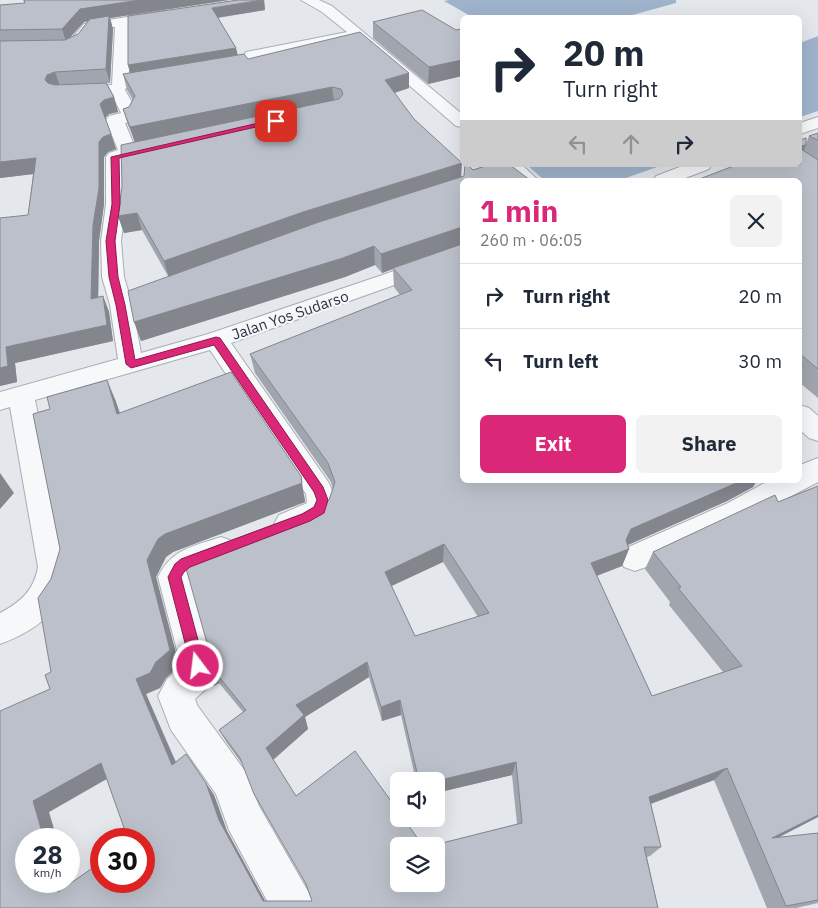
<!DOCTYPE html>
<meta charset="utf-8">
<style>
:root{--surface:#fff;--page:#f2f2f3;--text:#1f2937;--muted:#747a83;--line:#e0e1e3;--accent:#db2777}
body{margin:0;font-family:"IBM Plex Sans",sans-serif;background:var(--page);color:var(--text);height:100vh;display:flex;flex-direction:column;font-size:19px;white-space:nowrap}
*{box-sizing:border-box;margin:0}
p{font-size:16px;color:var(--muted)}
.icon{flex:none;width:28px;height:28px;fill:none;stroke:currentColor;stroke-width:2;stroke-linecap:round;stroke-linejoin:round}
.map{position:relative;flex:1;overflow:hidden}
.side{position:absolute;left:460px;top:178px;width:342px;height:305px;display:flex;flex-direction:column;background:var(--surface);border-radius:8px;box-shadow:0 5px 20px #0002}
.side>*{flex:none}
.guide{position:absolute;left:460px;top:15px;width:342px;height:152px;border-radius:8px;box-shadow:0 5px 20px #0002;background:#fff;color:var(--text);overflow:hidden}
.controls{position:absolute;left:390px;top:772px;display:grid;gap:10px}
.controls a{display:grid;place-items:center;width:55px;height:55px;border-radius:8px;background:var(--surface);box-shadow:0 5px 20px #0002;font-size:25px}
.speed{position:absolute;left:15px;top:828px;display:flex;gap:10px;font-size:25px;font-weight:700;text-align:center}
.speed>*{display:grid;place-content:center;width:65px;height:65px;border-radius:50%;background:var(--surface);box-shadow:0 5px 20px #0002;line-height:1}
.speed small{font-size:12px;font-weight:400}
.speed .limit{border:8px solid #d22;background:#fff;color:#111}
.pin{position:absolute;display:grid;place-items:center;width:42px;height:42px;color:#fff;margin:-21px;border-radius:10px;box-shadow:0 2px 8px #0006}
.me{position:absolute;width:55px;margin:-28px;rotate:345deg;stroke-linejoin:round;filter:drop-shadow(0 0 4px #0008)}
.turn{display:flex;align-items:center;gap:18px;height:105px;padding:0 20px;font-size:22px}
.turn .icon{width:65px;height:65px;stroke-width:2.5}
.turn b{display:block;font-size:35px;line-height:42px}
.lanes{display:flex;align-items:center;height:48px;padding:0 20px;background:#0003;justify-content:center;gap:25px;direction:ltr}
.lanes .off{opacity:.35}
.round{display:grid;place-items:center;flex:none;width:52px;height:52px;border-radius:8px;background:var(--page)}
.summary{display:flex;align-items:center;justify-content:space-between;height:85px;padding:0 20px}
h1{font-size:30px;font-weight:700;line-height:38px;color:var(--accent)}
.button{display:flex;gap:10px;margin-top:auto;padding:10px 20px}
.button a{flex:1;height:58px;border-radius:8px;background:var(--accent);color:#fff;font-size:20px;font-weight:700;line-height:58px;text-align:center}
.button a+a{background:var(--page);color:var(--text)}
ul{padding:0;list-style:none}
li{display:flex;align-items:center;gap:15px;height:65px;padding:0 20px;border-top:1px solid var(--line)}
li div{flex:1}
li b{display:block;font-size:19px}
li em{font-style:normal}
.map>svg:first-child{display:block}
.water{fill:#9fb4cc}
.lines{fill:none;stroke-linecap:round;stroke-linejoin:round}
.minor-casing{stroke:#a9aeb7;stroke-width:2}
.minor{fill:#f7f8fa;fill-rule:evenodd}
.wall{fill:#a1a5ae;fill-rule:evenodd}
.shaded-wall{fill:#83868d}
.building{fill:#bbc0ca;stroke:#83868d;fill-rule:evenodd}
.route{fill:#db2777;stroke:#8e194d}
.labels{text-anchor:middle;dominant-baseline:central;stroke-width:4.5;stroke-linejoin:round;paint-order:stroke}
.street-label{font-size:15px;fill:#2b3445;stroke:#f4f6f9}
</style>
<div class="map">
<svg width="818" height="908" viewBox="0 0 818 908">
<rect width="100%" height="100%" fill="#e4e7ec"/>
<path class="water" d="M449 0H676V3L625 17 474 18 444 1Z
M818 36V111L800 117V43Z
M527 165H663L620 180H544Z"/>
<g class="lines">
<defs>
<path id="minor" d="M301 0H319L332 6 462 114V127L456 126 356 39 259 58 256 64 253 65 218 73 213 71 210 68 213 65 243 58 246 52 347 32 322 12Z
M164 11 171 15 169 18 129 25V78L163 72 169 74 171 77 169 80 126 88 125 90 138 113 132 122 125 123 137 152 134 156 124 160 126 204 121 241 124 277 129 294 164 283 172 285 175 290 172 295 133 309 141 353 208 334 462 248V261L231 343 329 483 336 500 330 518 289 536 279 533 274 524 279 515 307 503 306 494 210 350 35 400 70 567C62 611 40 629 0 644V613C21 602 34 590 38 567L10 407 0 410V392L118 359 110 305 102 277 101 241 106 204V157L109 153 118 150 106 120 109 116 121 113 112 95 73 97 67 95 65 92 67 89 73 87 112 85 115 27C109 28 98 28 93 31 85 36 86 43 75 40L73 37 84 24Z
M818 117V128L800 134V123Z
M502 165H522L538 180H518Z
M685 165H711L709 169 680 180H654L656 176Z
M800 405 809 408 818 416V441L809 438 800 430Z
M818 458V482L748 519 646 567 635 571 624 567 620 558 624 549 728 503 770 480H800V465Z
M221 537 232 541 236 550 232 559 205 569 190 579 215 666 207 688 195 699 197 705 245 771 259 806 309 893 315 908H271L229 830 216 794 171 730 158 696 167 679 181 666 158 577C171 549 194 546 221 537Z"/>
</defs>
<use href="#minor" class="minor-casing"/>
<use href="#minor" class="minor"/>
</g>
<path class="wall" d="M23 0H229L110 18 113 29 110 83H107L114 97 118 112 109 114 105 118 116 149 108 152 104 157V204L99 241 98 297 103 296 109 312 113 341 15 363 17 382 0 386 28 215 33 174 0 178V5L25 3ZM88 21 78 34 69 38 84 22Z
M238 0H264L265 10 218 18 236 48 238 55 248 59 409 88 394 93 414 119 462 177 464 176 468 165 462 180V480H757L753 487 727 501 628 545 629 549 622 566 597 576 652 696 723 672 669 605 670 602 645 569 653 552 818 486V817L778 838 818 833V903L796 908H767L714 780 651 804 661 847 650 856 647 857 658 908H0L50 689 51 672V579L115 399 120 413 304 495 305 502 173 552 166 557 156 577 179 665 166 678 160 688 146 694 176 762 186 754 214 795 227 831 265 901H312L306 885 243 765 227 743 219 730 243 712 219 683 214 686 204 666 314 510 329 500 333 489 331 482 255 373 250 354 400 295 394 287 393 269 382 273 375 265 345 277 141 341 168 276 142 230 124 233 118 216 135 142 128 125 123 109 129 107 133 100 127 90 123 74 130 73 128 65ZM443 562 478 617 415 636 391 586ZM369 677 382 721 401 715 416 781H436V793L512 775 517 824 434 845V846H436V884L296 796 273 759 308 729 305 717ZM107 779 144 881 69 884 68 881H26L49 812Z
M373 22 456 30 462 29V76L428 84 373 38Z
M818 133V398L800 383V140L806 144 809 136Z"/>
<path class="shaded-wall" d="M140 0H229L110 18 113 29 110 83 106 69 109 18 84 22 66 42 62 29 80 9Z
M264 0 265 10 214 18 212 8Z
M236 48 238 58 131 76 128 65Z
M462 60V76L428 84 429 67Z
M55 72 60 86 52 89 45 80 47 75Z
M409 73V88L385 96V80Z
M332 87 334 102 135 143 130 127Z
M114 97 118 112 109 114 104 119 100 104 104 100Z
M111 134 116 149 108 152 104 157V204L99 241 98 315 91 299 93 225 99 142 103 137Z
M806 145 800 159V146Z
M36 158 42 173 0 178V162Z
M462 163 461 179 169 278 164 261 303 212Z
M137 213 142 230 124 233 118 216Z
M462 227 461 246 393 268V269L382 273 381 254Z
M374 246 375 265 345 277 141 341 134 322Z
M103 296 109 312 113 341 15 363 17 382 0 386V368L6 347Z
M107 380 115 399 126 433 117 414Z
M0 473 14 493 0 509Z
M301 476 305 502 173 552 166 557 156 577 179 665 166 678 160 688 146 694 182 777 172 765 136 679 147 560 158 539 165 534Z
M743 480H757L753 487 727 501 623 547 629 549 622 566 585 580 591 563 626 540 631 529Z
M444 544 443 562 385 589V572Z
M367 662 369 677 305 717 308 729 272 761 266 748 296 705Z
M212 668 219 683 214 686 206 671Z
M400 700 401 715 382 721 381 707Z
M516 762 512 775 436 793V781Z
M101 763 113 775 49 812 57 839H44L33 801Z
M727 768 714 780 639 808 649 797Z
M206 783 214 795 227 831 269 908 263 901 219 820Z
M818 815V817L761 846 772 838Z
M55 881H68L74 900 58 892Z"/>
<path class="building" d="M24 0H140L80 9 62 29 0 30V5L25 3Z
M238 0H262L212 8 236 48 128 65V16Z
M422 10 456 30 462 29V60L429 67 373 22Z
M109 16 106 69 55 72 47 75 45 80 48 83 55 85 106 83 114 97 104 100 100 104 111 134 103 137 99 142V188L93 225 91 299 103 296 107 325 6 347 8 366 0 368V218L28 215 36 158 0 162V41L65 40 78 34 90 19Z
M360 32 409 73 385 80 414 119 462 163 303 212 164 261 137 213 118 216 122 187 121 145 339 99 343 94 341 89 332 87 130 127 123 109 129 107 135 96 123 74 244 54 248 59Z
M818 133V140L809 136Z
M806 138V145L800 146 801 149 818 160V369L800 354V180H697L736 165H800V140Z
M465 165H468L473 170 488 165H510L530 180H462V227L381 254 374 246 343 258 134 322 128 291 319 222 464 176Z
M462 244V354L460 355 462 357V480H743L631 529 626 540 629 549 591 563 652 696 742 666 678 588 681 587 653 552 775 495 778 502 818 486V815L772 838 818 833V900L786 906 727 768 649 797 661 847H644L658 908H0V711L50 689 45 675 51 672 38 598 51 579 60 549 33 414 50 409 47 397 107 380 117 414 231 372 301 476 302 483 165 534 158 539 147 560 170 650 156 662 150 673 136 679 172 765 186 754 206 783 219 820 263 901H312L306 884 254 794 240 758 219 730 246 710 212 668 206 671 204 666 209 650 184 561 190 556 314 510 329 500 335 482 328 463 250 354 412 290 393 268ZM444 544 489 613 415 636 385 572ZM367 662 381 707 400 700 419 781H436L516 762 522 823 434 845 435 846H436V852L440 870 436 864V884H399V846H423L404 819H399V812L355 751 296 796 266 748 304 715 296 705ZM101 763 128 839H144V881H101V862L58 892 55 881H26V839H44L33 801Z"/>
<path class="route" d="M276 119 278 120V122L119 158 120 204 115 241 118 277 125 305 135 360 216 337 220 338 323 487 328 500 324 513 310 521 190 567 184 572 181 577 205 666 203 670 198 672 193 670 191 666 168 577 175 564 181 559 302 514 314 507 317 500 314 492 214 345 131 368 126 364 116 305 109 277 106 241 112 204 111 157Z"/>
<g class="labels">
<g class="street-label">
<text transform="translate(290 315) rotate(-19)">Jalan Yos Sudarso</text>
</g>
</g>
</svg>
<div class="controls">
<a><svg class="icon" aria-label="sound" viewBox="0 0 24 24"><path d="M4 9h4l5-4v14l-5-4H4zM17 9q2 3 0 6"/></svg></a>
<a><svg class="icon" aria-label="layers" viewBox="0 0 24 24"><path d="M12 4l9 5-9 5-9-5zM3 14l9 5 9-5"/></svg></a>
</div>
<div class="speed"><div>28<small>km/h</small></div><div class="limit">30</div></div>
<div class="pin" style="left:276px;top:121px;background:#d93025"><svg class="icon" aria-label="arrive" viewBox="0 0 24 24"><path d="M6 21V4h12l-3 4 3 4H6"/></svg></div>
<svg class="me" style="left:198px;top:666px" viewBox="-20 -20 40 40"><circle r="17" fill="#db2777" stroke="#fff" stroke-width="3"/><path d="M0-11L8 9 0 5-8 9z" fill="#fff"/></svg>
<div class="guide">
<div class="turn"><svg class="icon" aria-label="right" viewBox="0 0 24 24"><path d="M7 20v-9h11M14 6l5 5-5 5"/></svg><div><b>20 m</b>Turn right</div></div>
<div class="lanes"><svg class="icon off" aria-label="left" viewBox="0 0 24 24"><path d="M17 20v-9H6M10 6l-5 5 5 5"/></svg><svg class="icon off" aria-label="ahead" viewBox="0 0 24 24"><path d="M12 20V5M6 11l6-6 6 6"/></svg><svg class="icon" aria-label="right" viewBox="0 0 24 24"><path d="M7 20v-9h11M14 6l5 5-5 5"/></svg></div>
</div>
<section class="side">
<div class="summary"><div><h1>1 min</h1><p>260 m · 06:05</p></div><a class="round"><svg class="icon" aria-label="close" viewBox="0 0 24 24"><path d="M6 6l12 12M18 6L6 18"/></svg></a></div>
<ul>
<li><svg class="icon" aria-label="right" viewBox="0 0 24 24"><path d="M7 20v-9h11M14 6l5 5-5 5"/></svg><div><b>Turn right</b></div><em>20 m</em></li>
<li><svg class="icon" aria-label="left" viewBox="0 0 24 24"><path d="M17 20v-9H6M10 6l-5 5 5 5"/></svg><div><b>Turn left</b></div><em>30 m</em></li>
</ul>
<div class="button"><a>Exit</a><a>Share</a></div>
</section>
</div>
